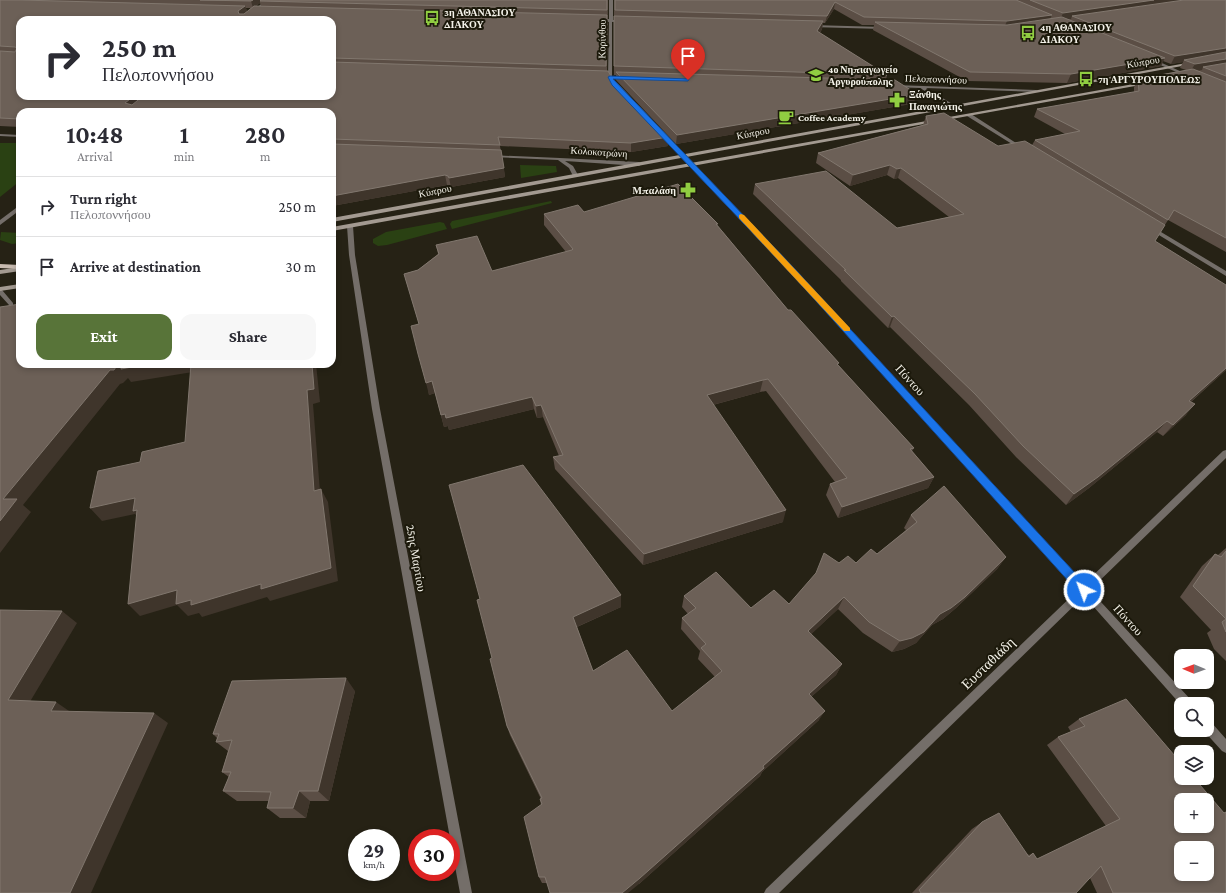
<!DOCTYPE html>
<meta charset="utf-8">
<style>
:root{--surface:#fff;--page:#f7f7f7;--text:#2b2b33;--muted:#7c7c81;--line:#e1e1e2;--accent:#587439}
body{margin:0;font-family:"Crimson Pro",serif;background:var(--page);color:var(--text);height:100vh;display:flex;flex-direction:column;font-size:15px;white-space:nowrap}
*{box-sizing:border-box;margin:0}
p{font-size:13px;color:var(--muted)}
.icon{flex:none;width:22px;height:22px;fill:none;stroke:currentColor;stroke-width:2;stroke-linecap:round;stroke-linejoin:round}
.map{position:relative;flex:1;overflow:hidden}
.panel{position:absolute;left:16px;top:108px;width:320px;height:260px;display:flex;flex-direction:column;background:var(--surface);border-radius:12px;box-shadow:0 2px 6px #0003}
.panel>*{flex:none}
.top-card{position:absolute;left:16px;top:16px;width:320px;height:84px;border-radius:12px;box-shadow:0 2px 6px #0003;background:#fff;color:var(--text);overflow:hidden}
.needle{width:26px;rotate:271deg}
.fabs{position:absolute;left:1174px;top:649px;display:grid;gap:8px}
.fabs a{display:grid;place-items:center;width:40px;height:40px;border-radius:8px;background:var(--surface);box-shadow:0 2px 6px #0003;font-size:20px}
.speed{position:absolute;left:348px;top:829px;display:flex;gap:8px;font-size:20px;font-weight:700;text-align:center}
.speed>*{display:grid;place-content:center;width:52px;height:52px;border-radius:50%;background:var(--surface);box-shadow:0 2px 6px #0003;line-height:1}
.speed small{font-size:10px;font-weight:400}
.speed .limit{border:6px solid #d22;background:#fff;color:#111}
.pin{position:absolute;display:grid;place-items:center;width:34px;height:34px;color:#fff;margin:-41px -17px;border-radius:50% 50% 50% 0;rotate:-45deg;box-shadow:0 0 4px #0007}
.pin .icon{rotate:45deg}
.me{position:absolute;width:44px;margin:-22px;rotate:318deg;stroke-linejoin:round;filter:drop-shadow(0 0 3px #0008)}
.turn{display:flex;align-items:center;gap:14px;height:84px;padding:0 20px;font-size:18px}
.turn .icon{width:52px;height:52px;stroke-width:2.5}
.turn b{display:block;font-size:28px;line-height:34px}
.eta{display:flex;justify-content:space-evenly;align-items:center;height:68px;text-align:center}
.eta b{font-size:24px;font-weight:700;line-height:28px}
.primary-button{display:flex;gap:8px;margin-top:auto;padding:8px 20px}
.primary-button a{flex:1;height:46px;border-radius:12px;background:var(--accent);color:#fff;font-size:16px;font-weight:700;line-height:46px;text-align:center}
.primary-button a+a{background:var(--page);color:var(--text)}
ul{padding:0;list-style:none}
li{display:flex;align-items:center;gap:12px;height:60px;padding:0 20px;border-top:1px solid var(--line)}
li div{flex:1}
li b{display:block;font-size:15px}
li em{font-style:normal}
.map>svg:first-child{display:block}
.green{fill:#2a4113}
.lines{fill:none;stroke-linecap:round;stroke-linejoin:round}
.street{fill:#746e69;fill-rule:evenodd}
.secondary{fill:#a39a91;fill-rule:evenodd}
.primary{fill:#c8bbb0;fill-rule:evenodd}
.wall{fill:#5b4e45;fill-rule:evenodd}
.shaded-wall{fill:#3f352b}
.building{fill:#6c6057;stroke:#81776e;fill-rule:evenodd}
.route{fill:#1a73e8;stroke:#114b97}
.slow{fill:#f59e0b}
.labels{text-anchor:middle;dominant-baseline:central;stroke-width:4;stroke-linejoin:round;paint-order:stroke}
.far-poi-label{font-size:10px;font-weight:bold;fill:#f4f2e9;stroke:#1c190b;text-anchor:start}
.far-street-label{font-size:10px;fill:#f4f2e9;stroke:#1c190b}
.street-label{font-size:12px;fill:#f4f2e9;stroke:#1c190b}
.near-street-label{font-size:14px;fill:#f4f2e9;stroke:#1c190b}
</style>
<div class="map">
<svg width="1226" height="893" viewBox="0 0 1226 893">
<rect width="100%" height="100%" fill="#262215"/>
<path class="green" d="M0 143H20V181L0 197Z
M520 165 556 166 557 172 521 178Z
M551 201 552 203 452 229 450 224 452 221Z
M440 222 444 223 447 229 387 245 378 246 373 243V239L386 232Z
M1 232 20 233V243L12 244 0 240Z"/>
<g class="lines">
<path class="street" d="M266 0H270L246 20H242Z
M609 0H613V20L625 21 612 22V77L610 78 608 77 609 22 595 20 609 19Z
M812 25 883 27 885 28 883 29 811 27Z
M1151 59H1153L1191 76 1188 77 1151 61Z
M894 85 1036 90 1038 91 1036 92 926 88 954 105V107H952L920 88 893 87V85Z
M967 114H971L1024 148 1020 149 967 116Z
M659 131H663L863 343 1084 584 1223 451 1226 450V458L1090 590 1191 700 1192 704H1181V705L1084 596 779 893H764L766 889 1078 590 858 346 659 133Z
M0 134 20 135V137L0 136Z
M489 155 560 158 639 162 642 164 639 166 565 161 573 166 578 175 575 177 573 176 569 168 558 160 491 157H489Z
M20 205V210L0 225V220Z
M350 224 353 226 355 255 380 409 472 893H460L451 845V838H450L372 409 349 255 347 226Z
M1151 226 1226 271V276L1149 229 1148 228Z
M0 289 2 290 13 303V305H9L0 295Z
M1207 721 1211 722 1226 739V753L1222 751 1203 730H1207Z"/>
<path class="secondary" d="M1192 62 1193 64 332 222V218Z
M1145 82 1147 83 1146 84 332 231V227Z
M20 267V271L0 274V270Z
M20 284V288L0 291V287Z"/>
<path class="primary" d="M0 264 20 265V269L0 268Z"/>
</g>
<path class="wall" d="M0 0H608L607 71 612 78 668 137V146L631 152 500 146 505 177 451 187 450 185H447L332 206V112H20V127L0 126ZM260 3 261 6H256ZM246 8H251L247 12ZM332 20V96H20Z
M614 0H1226V252L1168 220 1155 241 1226 370 1191 402 1186 415 1163 436 1157 432 1089 488 1066 505 1016 457 969 405 890 327 888 328 841 281V280L753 194 755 184 897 228 949 217 898 178 894 179 887 175 850 186 816 163 818 153 923 125 926 116 998 146 1032 145 1035 140 1065 134 1034 117 1037 109 1134 92V87L1138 79 1186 70 1180 68 1183 62 1171 64 1163 61 1161 66 1067 83 967 81 873 30 874 25H862L834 9 825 23H823L822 29 820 33 887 75 886 80 914 102 912 103 911 104 676 144 616 80V75H614Z
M20 208V219L15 212Z
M584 212 718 226 788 310 914 448 912 451 934 477 928 488 838 518 826 495 830 484 835 482 766 391 760 392 713 405 783 522 643 565 555 469 553 457 559 456 543 417 537 418 534 409 449 430 448 426 444 427 435 393 429 395 419 324 404 274 418 270 438 254 436 245 492 271 566 252 544 225V214Z
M911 515 1006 557 997 569 956 608 943 619 932 625 916 643 904 649 892 652 863 633 838 609 811 634 842 664 836 675 811 697 819 720 762 772 760 776 639 884 547 883H542L539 877 541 805 540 799H541L510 735 507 726 492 658 621 595V607L577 627 593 671 672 711 715 677 698 659 700 651 681 629 682 618 688 614 682 607 684 596 751 608 789 604 839 563H856L877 554 906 530 904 528Z
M1226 548V661L1214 649 1207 633 1211 630 1180 597 1202 566 1215 554 1218 555Z
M355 691 329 801H310L306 818H280L267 808 269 801H237L223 791 229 777 222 772 228 751 216 742 217 738 213 734Z
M1079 719 1224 813 1226 812V893H1097L1090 878 1076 893H912L972 829 982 822 1029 855 1033 853 1037 859 1106 826 1047 745 1058 737 1071 732 1068 727Z"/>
<path class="shaded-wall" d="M253 0H264L260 1V3L253 8 251 1Z
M1154 0H1200L1072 16 1071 19 1060 20 1063 13Z
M835 2 834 9 825 23 827 16Z
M245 6 248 13 241 19 238 11Z
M1052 15 1049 22 1004 28 1007 21Z
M823 21 822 29 816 39 817 31Z
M1226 48V55L1184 60 1183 62 1171 64 1175 56Z
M1165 58 1161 66 1067 83 1071 74Z
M1226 59V66L1203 67 1202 70 1190 72 1195 64Z
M917 94 914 102 912 103 911 104 676 144 677 135Z
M134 96H148L130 112 125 103Z
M668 137V146L631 152V143Z
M890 165 887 175 850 186 853 175Z
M504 168 505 177 451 187 449 178Z
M901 168 898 178 894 179 897 169Z
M445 175 447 185 332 206V196Z
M894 316 890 327 888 328 892 317Z
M118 364H195L199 371 131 382 128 378 123 383 120 384 23 505 31 512 0 553V521L3 499 110 370Z
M312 364H316L320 402 313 404 321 504 314 491 307 390Z
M1226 368V370L1179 412 1189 401Z
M763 380 760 392 705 407 707 395Z
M432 381 435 393 429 395 426 383Z
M532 397 534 409 449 430 446 418Z
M1195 404 1186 415 1163 436 1173 425Z
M541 405 543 417 537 418 536 406Z
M445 414 448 426 444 427 441 415Z
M1167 421 1157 432 1089 488 1066 505 1074 494Z
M934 477 928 488 838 518 842 507Z
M321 489 328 502 338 581 270 601 267 597 202 617 199 613 188 616 177 605 140 616 128 604Z
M135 498 144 524 135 514 102 521 90 508Z
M786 510 783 522 643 565 644 554Z
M1006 557 997 569 956 608 943 619 932 625 916 643 904 649 892 652 900 641 940 614Z
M621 595V607L574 628 573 617Z
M844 597 838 609 803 642 808 631Z
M62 611 77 623 25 710 8 700Z
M842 664 836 675 803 704 809 694Z
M346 678 355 691 329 801 318 791Z
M56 702 72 713 51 711Z
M825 711 819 720 762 772 760 776 639 884 628 893H622Z
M154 713 168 723 91 893H70Z
M299 791 310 801 306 818 293 808Z"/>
<path class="building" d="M0 0H20L245 6 238 11 239 14H244L254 6 607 15 606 66 332 58V20H20V96H134L125 103 132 105 143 96H332V62L608 71 612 78 668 137 631 143 498 137 500 145 332 139V112H20V119L0 118V51L15 52 17 48 15 47 0 46Z
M200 0H253L251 1Z
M261 0H607V10L260 1Z
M615 0H1016L1052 15 1007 21 864 17 835 2 827 16 615 10Z
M1030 0H1154L1063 13Z
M1184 0H1226V48L1175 56 1072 16Z
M614 16 823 21 817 31 887 75 614 66Z
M1062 17 1165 58 1071 74 970 72 875 22 1007 25Z
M1226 52V59L1195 64 1184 60Z
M1226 63V76L1203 67Z
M1193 69 1226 82V238L1174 210 1168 220 1035 140 1080 131 1037 109 1139 91 1138 79Z
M616 72 895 80 917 94 913 95H914L677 135Z
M944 113 998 146 1025 141 1165 225 1155 241 1226 285V368L1189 401 1195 404 1173 425 1167 421 1098 477 1074 494 1023 446 975 394 894 316 892 317 844 270H846L755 184 826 171 897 228 964 214 901 168 897 169 890 165 853 175 818 153 928 124 926 116Z
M332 144 501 150 504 168 449 178 448 176 445 175 332 196Z
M678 184 718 224H716L788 310H791L839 363 837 364 914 448 910 449 934 477 842 507 830 484 847 478 768 379 763 380 707 395 786 510 644 554 553 457 563 455 541 405 536 406 532 397 446 418 445 414 441 415 432 381 426 383 418 354 411 326 419 324 404 274 418 270 439 254 436 245 477 236 492 271 572 250 573 249 544 214 578 205 584 212Z
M20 208V212H15Z
M20 304V364H118L114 370H110L3 499H17L0 521V307Z
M122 364H148L121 369Z
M191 364H312L314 389 307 390 314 491 321 489 331 568 261 589V584L191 605V600L176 604 177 590 128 604 137 510 133 511 135 498 90 508 98 471 140 462 142 452 185 442Z
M523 465 621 595 573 617 593 671 627 650 672 711 722 671 701 648 706 644 682 618 696 608 684 596 716 572 751 608 774 590 789 604 816 573 824 553 839 563 848 556 856 563 871 549 877 554 917 522 911 515 944 486 1006 557 965 597 951 608 940 614 924 632 912 638 900 641 869 622 844 597 808 631 842 664 809 694 825 711 763 766 764 768 640 878 622 893H550L545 877H539L524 817 542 804 540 799 542 798 507 726 490 659 492 658 477 600 480 599 449 485Z
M1226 551V632L1222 622 1226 619 1193 586 1215 554 1221 557Z
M0 610 62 611 8 700 56 702 51 711 154 713 70 893H0Z
M346 678 318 791H299L293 808H267L271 792 223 791 231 772H222L232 740 216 742 219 734H213L232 681Z
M1126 699 1181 763V778H1194L1224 813 1226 812V893H1113L1101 866 1076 893H921L919 890 982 822 999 813 1029 857 1033 853 1037 859 1120 819 1058 737 1085 726 1079 719ZM1181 800H1207V826H1181ZM1181 848H1207V874H1181Z"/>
<path class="route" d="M610 76 689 79 688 81 613 79 793 267 1088 587 1089 590 1088 594 1084 595 1080 594 788 270 612 85 608 77Z"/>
<path class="slow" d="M741 214 744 215 850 328V331H844L739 218V215Z"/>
<defs>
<symbol id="bus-bare" viewBox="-9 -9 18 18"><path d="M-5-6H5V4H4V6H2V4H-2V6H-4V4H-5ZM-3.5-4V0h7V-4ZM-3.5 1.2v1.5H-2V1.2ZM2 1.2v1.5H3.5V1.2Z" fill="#90cd41" stroke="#1c190b" stroke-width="2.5" paint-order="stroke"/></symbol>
<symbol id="school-bare" viewBox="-9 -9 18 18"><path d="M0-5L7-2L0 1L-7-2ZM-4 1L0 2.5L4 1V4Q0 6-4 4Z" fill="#90cd41" stroke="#1c190b" stroke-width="2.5" paint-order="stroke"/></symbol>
<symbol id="pharmacy-bare" viewBox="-9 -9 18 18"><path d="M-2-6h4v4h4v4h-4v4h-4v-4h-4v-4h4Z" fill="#90cd41" stroke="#1c190b" stroke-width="2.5" paint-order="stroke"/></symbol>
<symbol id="cafe-bare" viewBox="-9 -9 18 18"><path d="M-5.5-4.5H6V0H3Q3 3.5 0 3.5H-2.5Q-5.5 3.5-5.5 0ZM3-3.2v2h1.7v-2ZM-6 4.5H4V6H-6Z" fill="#90cd41" stroke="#1c190b" stroke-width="2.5" paint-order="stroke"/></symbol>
</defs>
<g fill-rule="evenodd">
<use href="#bus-bare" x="421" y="7" width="22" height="22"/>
<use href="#bus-bare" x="1017" y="22" width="22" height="22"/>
<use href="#school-bare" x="805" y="64" width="22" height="22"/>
<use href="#bus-bare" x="1075" y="68" width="22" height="22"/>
<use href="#pharmacy-bare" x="886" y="89" width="22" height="22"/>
<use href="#cafe-bare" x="775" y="106" width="22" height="22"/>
<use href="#pharmacy-bare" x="677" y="179" width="22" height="22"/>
</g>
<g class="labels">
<g class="far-poi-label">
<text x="444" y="12">3η ΑΘΑΝΑΣΙΟΥ<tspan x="444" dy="12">ΔΙΑΚΟΥ</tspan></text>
<text x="1040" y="27">4η ΑΘΑΝΑΣΙΟΥ<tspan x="1040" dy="12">ΔΙΑΚΟΥ</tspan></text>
<text x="828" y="69">4ο Νηπιαγωγείο<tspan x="828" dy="12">Αργυρούπολης</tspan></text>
<text x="1098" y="79">7η ΑΡΓΥΡΟΥΠΟΛΕΩΣ</text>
<text x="909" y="94">Ξάνθης<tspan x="909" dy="12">Παναγιώτης</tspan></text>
<text x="798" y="117">Coffee Academy</text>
<text x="676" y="190" text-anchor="end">Μπαλάση</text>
</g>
<g class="far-street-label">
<text transform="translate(602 39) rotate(-89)">Κορίνθου</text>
<text transform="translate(1143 62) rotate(-10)">Κύπρου</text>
<text transform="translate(936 79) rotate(2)">Πελοποννήσου</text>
<text transform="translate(753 133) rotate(-11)">Κύπρου</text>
<text transform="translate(599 152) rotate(4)">Κολοκοτρώνη</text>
<text transform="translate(435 191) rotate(-11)">Κύπρου</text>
</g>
<g class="street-label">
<text transform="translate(910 380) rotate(48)">Πόντου</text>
<text transform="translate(416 558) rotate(80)">25ης Μαρτίου</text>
<text transform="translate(1128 620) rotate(48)">Πόντου</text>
</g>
<g class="near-street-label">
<text transform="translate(988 663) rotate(-44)">Ευσταθιάδη</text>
</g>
</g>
</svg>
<div class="fabs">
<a><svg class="needle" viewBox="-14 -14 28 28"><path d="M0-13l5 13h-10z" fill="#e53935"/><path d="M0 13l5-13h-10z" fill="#7c7c81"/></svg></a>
<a><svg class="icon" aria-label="search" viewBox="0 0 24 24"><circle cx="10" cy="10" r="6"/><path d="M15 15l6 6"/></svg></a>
<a><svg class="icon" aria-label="layers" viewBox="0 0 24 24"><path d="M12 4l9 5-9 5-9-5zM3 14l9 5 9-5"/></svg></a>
<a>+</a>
<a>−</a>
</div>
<div class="speed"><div>29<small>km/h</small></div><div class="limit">30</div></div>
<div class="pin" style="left:688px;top:80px;background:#d93025"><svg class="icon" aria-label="arrive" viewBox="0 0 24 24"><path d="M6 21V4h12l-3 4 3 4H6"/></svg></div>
<svg class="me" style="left:1084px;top:590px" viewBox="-20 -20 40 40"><circle r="17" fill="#1a73e8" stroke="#fff" stroke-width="3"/><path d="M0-11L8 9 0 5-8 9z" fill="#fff"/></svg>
<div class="top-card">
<div class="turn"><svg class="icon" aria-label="right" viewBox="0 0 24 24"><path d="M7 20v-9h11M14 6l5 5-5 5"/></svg><div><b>250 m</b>Πελοποννήσου</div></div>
</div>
<section class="panel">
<div class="eta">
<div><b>10:48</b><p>Arrival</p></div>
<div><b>1</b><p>min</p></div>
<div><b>280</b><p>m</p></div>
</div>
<ul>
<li><svg class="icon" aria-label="right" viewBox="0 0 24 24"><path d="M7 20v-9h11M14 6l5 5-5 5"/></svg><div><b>Turn right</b><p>Πελοποννήσου</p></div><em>250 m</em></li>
<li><svg class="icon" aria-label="arrive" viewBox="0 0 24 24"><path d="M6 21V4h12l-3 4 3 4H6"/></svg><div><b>Arrive at destination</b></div><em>30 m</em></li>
</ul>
<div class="primary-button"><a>Exit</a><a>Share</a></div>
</section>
</div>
